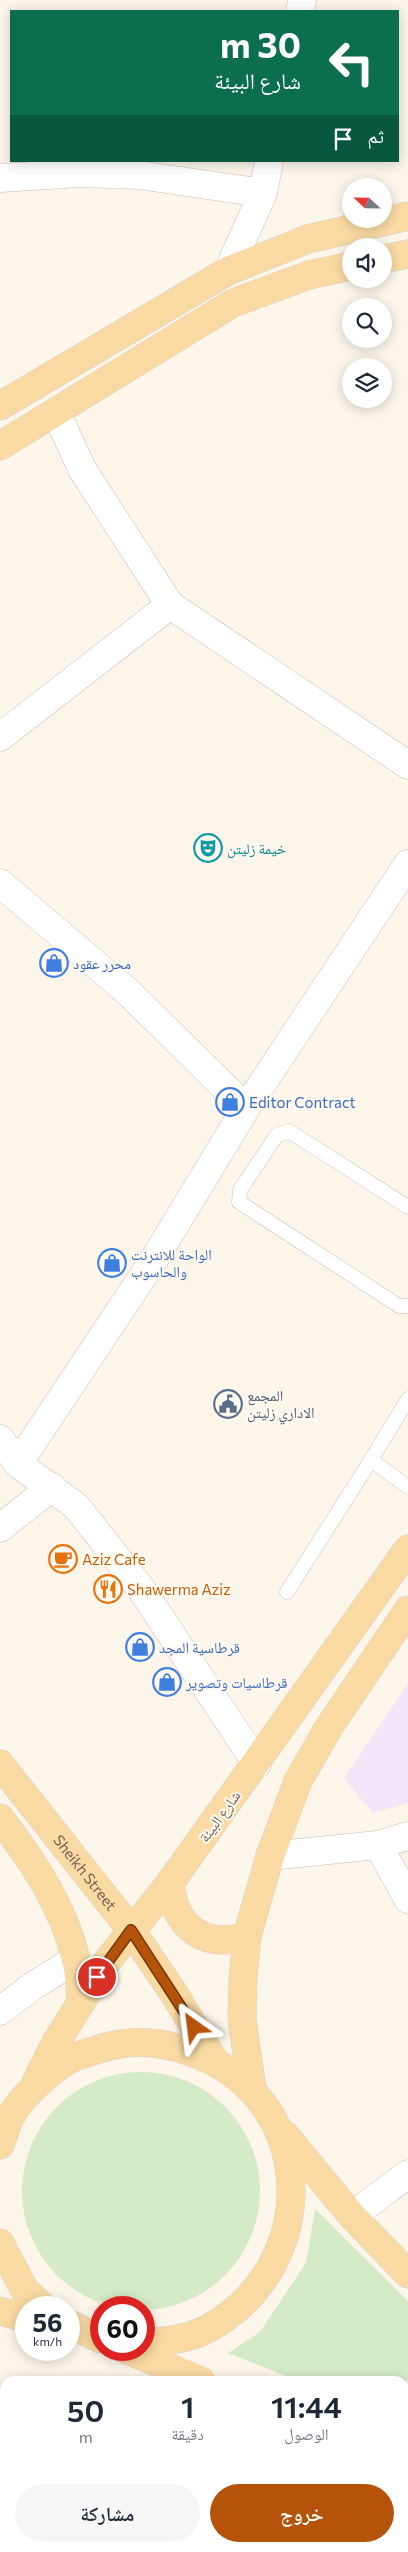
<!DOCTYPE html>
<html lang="ar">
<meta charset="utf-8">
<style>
:root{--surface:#fff;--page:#f6f6f7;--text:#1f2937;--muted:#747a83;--accent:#b45309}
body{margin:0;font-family:Commissioner,"Noto Naskh Arabic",sans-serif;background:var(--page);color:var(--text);direction:rtl;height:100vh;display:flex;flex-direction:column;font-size:19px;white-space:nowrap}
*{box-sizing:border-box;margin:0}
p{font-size:16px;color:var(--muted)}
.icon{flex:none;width:28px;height:28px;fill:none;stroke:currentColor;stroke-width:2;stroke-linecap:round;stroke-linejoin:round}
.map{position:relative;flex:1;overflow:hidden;direction:ltr}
.sheet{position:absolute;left:0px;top:2376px;width:409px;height:176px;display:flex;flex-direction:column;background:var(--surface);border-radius:15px 15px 0 0;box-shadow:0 2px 12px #0003;direction:rtl}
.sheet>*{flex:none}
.guide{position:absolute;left:10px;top:10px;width:389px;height:152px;border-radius:0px;box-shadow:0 2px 12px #0003;direction:rtl;background:#0b6e4f;color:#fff;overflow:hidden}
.needle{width:32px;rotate:292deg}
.fabs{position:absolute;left:342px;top:178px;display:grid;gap:10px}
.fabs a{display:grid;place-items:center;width:50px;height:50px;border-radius:50%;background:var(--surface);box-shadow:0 2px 12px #0003;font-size:25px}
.speed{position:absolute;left:15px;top:2296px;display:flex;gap:10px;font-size:25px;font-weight:700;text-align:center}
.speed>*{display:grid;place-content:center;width:65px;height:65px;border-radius:50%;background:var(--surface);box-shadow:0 2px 12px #0003;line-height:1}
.speed small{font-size:12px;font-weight:400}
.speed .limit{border:8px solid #d22;background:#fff;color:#111}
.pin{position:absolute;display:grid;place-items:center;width:42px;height:42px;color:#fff;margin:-21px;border:2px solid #fff;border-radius:50%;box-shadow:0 1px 5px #0007}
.me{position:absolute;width:55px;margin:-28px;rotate:329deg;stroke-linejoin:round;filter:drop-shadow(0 0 4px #0008)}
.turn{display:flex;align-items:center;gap:18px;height:105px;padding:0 15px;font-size:22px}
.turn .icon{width:65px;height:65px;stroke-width:2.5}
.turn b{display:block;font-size:35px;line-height:42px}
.then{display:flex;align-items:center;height:48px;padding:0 15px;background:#0003;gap:10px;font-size:19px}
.eta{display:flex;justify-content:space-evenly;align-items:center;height:85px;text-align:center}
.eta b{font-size:30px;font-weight:600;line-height:35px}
.button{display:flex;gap:10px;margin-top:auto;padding:10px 15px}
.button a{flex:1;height:58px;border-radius:30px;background:var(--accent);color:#fff;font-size:20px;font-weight:600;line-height:58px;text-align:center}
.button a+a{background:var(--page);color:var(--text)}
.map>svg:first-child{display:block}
.education{fill:#f2e5f9}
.green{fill:#d5eac7}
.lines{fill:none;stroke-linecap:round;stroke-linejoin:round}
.lane-casing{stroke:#cebdaf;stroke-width:15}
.street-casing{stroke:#cebdaf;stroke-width:29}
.primary-casing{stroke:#d9d1cd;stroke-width:29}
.lane{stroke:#fff;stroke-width:14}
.street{stroke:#fff;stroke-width:28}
.primary{stroke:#f9daa3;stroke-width:28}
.route-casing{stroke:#753606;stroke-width:12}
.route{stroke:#b45309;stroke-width:9}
.labels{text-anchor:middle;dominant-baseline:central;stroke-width:4;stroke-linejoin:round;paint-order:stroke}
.culture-label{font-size:15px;fill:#0d838f;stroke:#fff9f0;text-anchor:start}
.shop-label{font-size:15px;fill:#366cbe;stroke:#fff9f0;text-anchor:start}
.service-label{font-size:15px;fill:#4e5e75;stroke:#fff9f0;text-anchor:start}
.food-label{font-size:15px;fill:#c56008;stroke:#fff9f0;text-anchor:start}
.street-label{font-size:15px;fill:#775c4d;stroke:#fff9f0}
</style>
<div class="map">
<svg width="408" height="2552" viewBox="0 0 408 2552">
<rect width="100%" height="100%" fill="#fcf5e9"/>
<path class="education" d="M408 1684V1803L373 1813 344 1778Z"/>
<path class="green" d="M22 2191a119 119 0 1 1 238 0a119 119 0 1 1-238 0Z
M315 2209 408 2301V2379L404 2384V2381H299L228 2353 260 2332 306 2263Z"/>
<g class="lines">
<defs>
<path id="lane" d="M408 1207 289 1131 277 1135 240 1190 239 1202 399 1306H408
M371 1460 408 1399
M287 1592 371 1460 408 1487"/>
<path id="street" d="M300 11 302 0
M0 178 80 173 139 175 263 193
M228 271 263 193 269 161
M57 414 82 469 170 605 408 765
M0 737 170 605
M0 883 128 992 246 1108
M0 1439 18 1464 76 1506 142 1590 257 1764
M18 1464 153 1261 246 1108 408 864
M0 1528 52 1487
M378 1845 408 1899
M270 1856 378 1845 408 1836
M0 2011 33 1986 76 1959
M352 2216 408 2174
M0 2476 5 2486
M35 2548 38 2552
M3 2552 14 2548
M158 2552 160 2548
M194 2552 196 2548"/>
<g id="primary">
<path d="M384 259 408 254"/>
<path d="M0 406 228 271 308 239 408 216"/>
<path d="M0 446 233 303 309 275 351 266"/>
<path id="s1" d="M0 1764 131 1930 175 1995 213 2059"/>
<path d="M0 1818C32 1860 64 1907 76 1960 80 1973 80 1988 81 2002"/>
<path d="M170 1883C175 1928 204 1949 247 1936"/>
<path d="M36 2082 55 2044 105 1964 170 1883 408 1549"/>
<path d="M252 2089 242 2019 243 1978 247 1936 270 1856 298 1781 329 1727 408 1610"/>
<path d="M285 2135 352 2216 408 2274"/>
<path d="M0 2145C4 2135 6 2125 11 2116 23 2095 52 2068 74 2057 81 2054 91 2052 99 2049 130 2039 161 2041 191 2052 318 2096 324 2264 209 2328 190 2339 166 2341 144 2343"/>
<path d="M0 2243 24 2289 44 2308"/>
<path d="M0 2311 26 2318"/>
<path d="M69 2324 101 2339"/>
<path d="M127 2350 201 2381"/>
<path d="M404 2465 408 2466"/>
</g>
</defs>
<use href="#lane" class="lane-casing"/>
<use href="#street" class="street-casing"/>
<use href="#primary" class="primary-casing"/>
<use href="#lane" class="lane"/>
<use href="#street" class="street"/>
<use href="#primary" class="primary"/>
</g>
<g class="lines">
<defs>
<path id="route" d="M97 1977 131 1930 194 2027"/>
</defs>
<use href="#route" class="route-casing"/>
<use href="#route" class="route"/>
</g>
<defs>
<symbol id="theatre-ring" viewBox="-11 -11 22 22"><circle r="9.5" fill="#fff9f0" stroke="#0f9aa8" stroke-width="1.5"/><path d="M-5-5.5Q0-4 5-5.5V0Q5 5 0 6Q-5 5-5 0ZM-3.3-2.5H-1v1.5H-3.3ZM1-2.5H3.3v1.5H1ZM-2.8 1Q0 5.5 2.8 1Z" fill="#0f9aa8"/></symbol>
<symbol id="shop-ring" viewBox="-11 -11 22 22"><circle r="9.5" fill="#fff9f0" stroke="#3f7fe0" stroke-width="1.5"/><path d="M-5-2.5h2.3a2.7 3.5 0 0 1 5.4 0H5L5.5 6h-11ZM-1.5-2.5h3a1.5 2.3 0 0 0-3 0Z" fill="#3f7fe0"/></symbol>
<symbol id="civic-ring" viewBox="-11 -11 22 22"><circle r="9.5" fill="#fff9f0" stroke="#5c6f8a" stroke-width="1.5"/><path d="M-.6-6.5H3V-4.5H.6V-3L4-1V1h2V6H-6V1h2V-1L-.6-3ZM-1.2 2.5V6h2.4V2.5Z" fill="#5c6f8a"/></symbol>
<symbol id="cafe-ring" viewBox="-11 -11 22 22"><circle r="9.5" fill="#fff9f0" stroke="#e8710a" stroke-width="1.5"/><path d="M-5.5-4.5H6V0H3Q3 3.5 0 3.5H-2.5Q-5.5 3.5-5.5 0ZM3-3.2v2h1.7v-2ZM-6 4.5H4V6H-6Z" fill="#e8710a"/></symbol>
<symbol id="restaurant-ring" viewBox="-11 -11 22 22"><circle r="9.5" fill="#fff9f0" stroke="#e8710a" stroke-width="1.5"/><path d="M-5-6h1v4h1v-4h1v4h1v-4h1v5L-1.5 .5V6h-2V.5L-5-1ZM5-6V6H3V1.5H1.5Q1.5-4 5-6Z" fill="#e8710a"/></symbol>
</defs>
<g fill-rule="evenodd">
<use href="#theatre-ring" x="192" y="832" width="32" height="32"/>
<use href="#shop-ring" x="38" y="947" width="32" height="32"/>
<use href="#shop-ring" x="214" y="1086" width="32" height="32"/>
<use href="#shop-ring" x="96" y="1247" width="32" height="32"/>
<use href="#civic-ring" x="212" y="1388" width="32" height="32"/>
<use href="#cafe-ring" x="47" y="1543" width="32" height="32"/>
<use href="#restaurant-ring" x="92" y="1573" width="32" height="32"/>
<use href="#shop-ring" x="124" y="1631" width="32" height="32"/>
<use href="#shop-ring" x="151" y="1666" width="32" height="32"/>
</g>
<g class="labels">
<g class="culture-label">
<text x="227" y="848">خيمة زليتن</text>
</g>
<g class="shop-label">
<text x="73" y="963">محرر عقود</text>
<text x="249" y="1102">Editor Contract</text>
<text x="131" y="1254">الواحة للانترنت<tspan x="131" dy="17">والحاسوب</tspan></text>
<text x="159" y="1647">قرطاسية المجد</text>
<text x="186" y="1682">قرطاسيات وتصوير</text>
</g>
<g class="service-label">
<text x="247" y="1395">المجمع<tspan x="247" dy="17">الاداري زليتن</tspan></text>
</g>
<g class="food-label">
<text x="82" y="1559">Aziz Cafe</text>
<text x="127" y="1589">Shawerma Aziz</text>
</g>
<g class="street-label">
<text transform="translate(219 1816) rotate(-54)">شارع البيئة</text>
<text stroke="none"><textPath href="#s1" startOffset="138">Sheikh Street</textPath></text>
</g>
</g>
</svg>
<div class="fabs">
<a><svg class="needle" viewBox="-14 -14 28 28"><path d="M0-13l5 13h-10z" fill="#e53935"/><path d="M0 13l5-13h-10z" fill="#747a83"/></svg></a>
<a><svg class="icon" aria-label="sound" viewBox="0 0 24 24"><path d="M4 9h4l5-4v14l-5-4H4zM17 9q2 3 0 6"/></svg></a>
<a><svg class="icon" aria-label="search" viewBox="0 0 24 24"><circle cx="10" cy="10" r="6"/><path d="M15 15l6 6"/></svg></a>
<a><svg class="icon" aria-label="layers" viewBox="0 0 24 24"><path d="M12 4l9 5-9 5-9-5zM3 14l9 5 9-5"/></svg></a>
</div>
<div class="speed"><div>56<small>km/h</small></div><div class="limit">60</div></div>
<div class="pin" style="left:97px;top:1977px;background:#d93025"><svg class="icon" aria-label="arrive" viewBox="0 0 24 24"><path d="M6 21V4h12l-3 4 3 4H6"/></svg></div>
<svg class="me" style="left:194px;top:2027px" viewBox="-20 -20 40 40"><path d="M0-17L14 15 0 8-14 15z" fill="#b45309" stroke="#fff" stroke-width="4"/></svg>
<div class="guide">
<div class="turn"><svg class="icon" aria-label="left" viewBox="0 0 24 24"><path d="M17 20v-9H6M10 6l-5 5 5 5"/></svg><div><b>30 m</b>شارع البيئة</div></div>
<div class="then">ثم<svg class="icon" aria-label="arrive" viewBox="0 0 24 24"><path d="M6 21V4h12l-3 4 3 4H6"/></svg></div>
</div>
<section class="sheet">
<div class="eta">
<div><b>11:44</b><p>الوصول</p></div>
<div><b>1</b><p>دقيقة</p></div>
<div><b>50</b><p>m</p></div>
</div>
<div class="button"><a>خروج</a><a>مشاركة</a></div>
</section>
</div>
